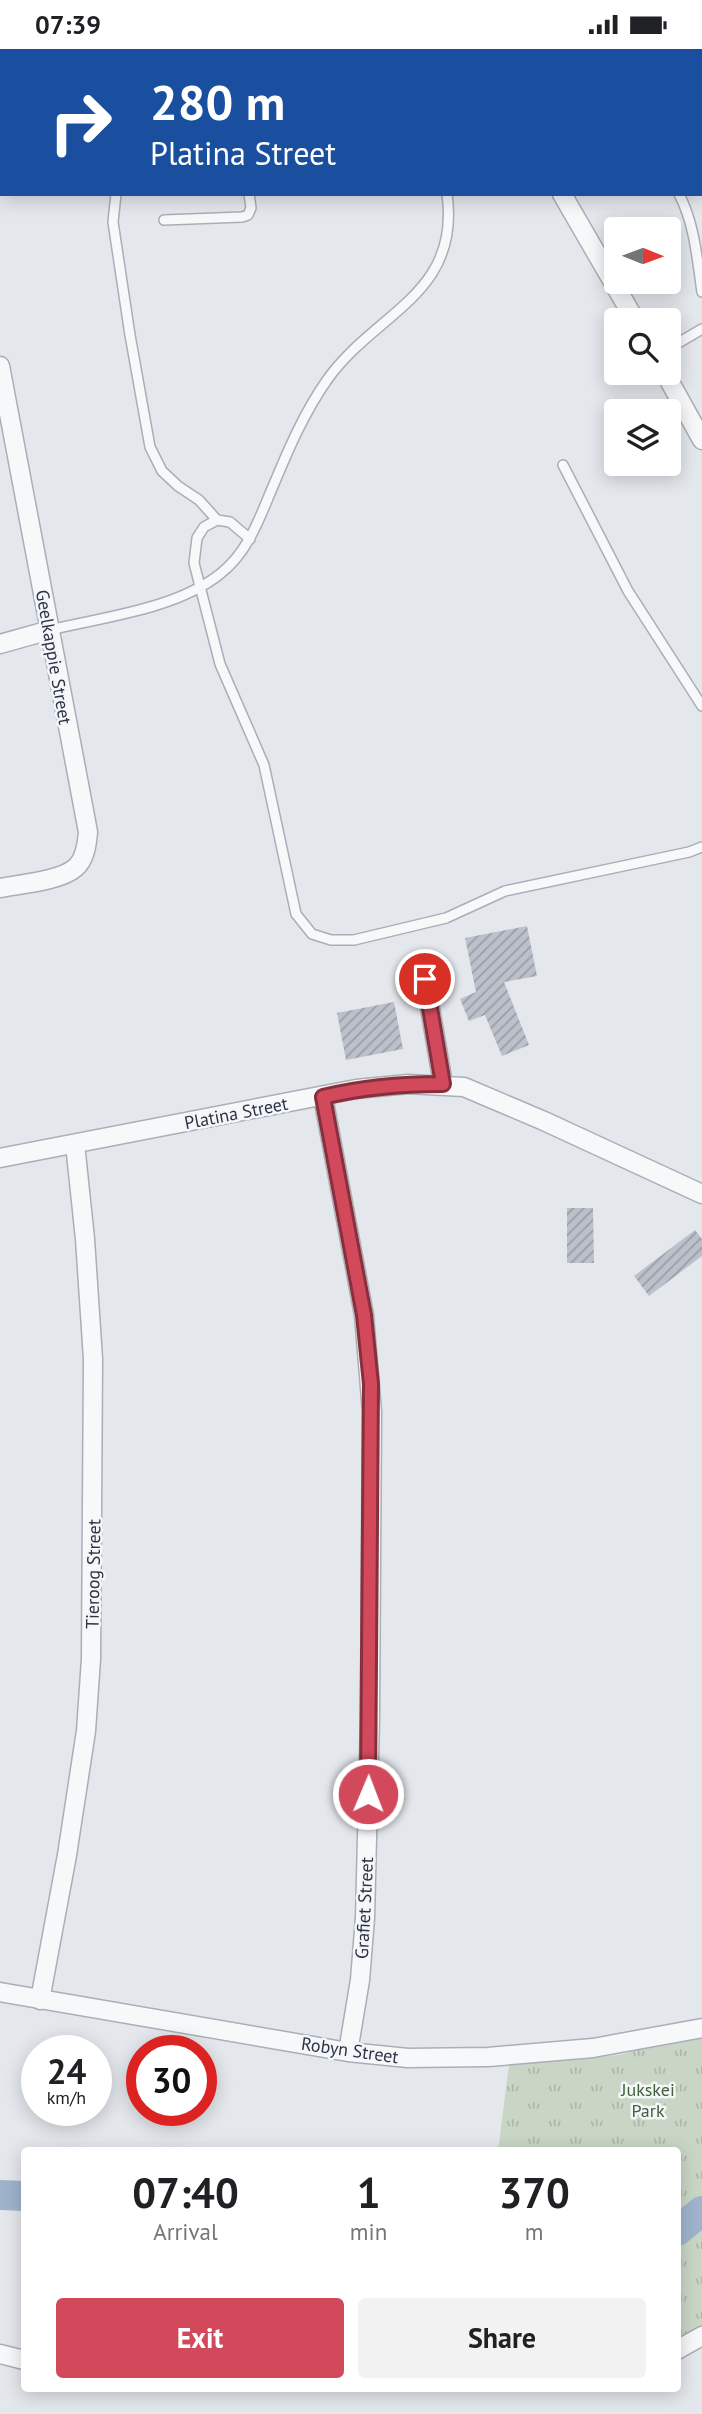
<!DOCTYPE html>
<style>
:root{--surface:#fff;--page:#f2f2f2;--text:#202124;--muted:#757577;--accent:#d1495b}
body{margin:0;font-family:"PT Sans",sans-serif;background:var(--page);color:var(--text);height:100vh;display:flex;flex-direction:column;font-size:26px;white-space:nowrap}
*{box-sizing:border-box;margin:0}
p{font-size:23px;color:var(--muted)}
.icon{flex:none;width:38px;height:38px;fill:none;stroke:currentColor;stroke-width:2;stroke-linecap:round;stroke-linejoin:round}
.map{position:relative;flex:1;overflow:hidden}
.side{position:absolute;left:21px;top:2098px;width:660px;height:245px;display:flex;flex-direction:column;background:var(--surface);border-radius:7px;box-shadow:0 4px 18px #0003}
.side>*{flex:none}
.banner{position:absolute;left:0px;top:0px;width:704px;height:147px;box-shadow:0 4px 18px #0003;background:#1a4fa0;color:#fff;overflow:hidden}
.needle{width:46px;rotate:91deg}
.fabs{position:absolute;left:604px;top:168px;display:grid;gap:14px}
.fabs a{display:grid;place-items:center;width:77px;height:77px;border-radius:7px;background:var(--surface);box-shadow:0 4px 18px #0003;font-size:35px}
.speed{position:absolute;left:21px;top:1986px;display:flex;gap:14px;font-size:35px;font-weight:700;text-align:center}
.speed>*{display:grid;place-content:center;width:91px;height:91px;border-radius:50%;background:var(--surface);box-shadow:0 4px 18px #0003;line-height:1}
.speed small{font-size:18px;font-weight:400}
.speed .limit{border:10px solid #d22;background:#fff;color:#111}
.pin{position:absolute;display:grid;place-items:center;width:60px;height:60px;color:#fff;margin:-30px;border:4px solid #fff;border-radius:50%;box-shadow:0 2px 7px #0007}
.me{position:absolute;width:77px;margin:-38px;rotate:1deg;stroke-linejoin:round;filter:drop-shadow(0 0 5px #0008)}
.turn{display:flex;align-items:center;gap:24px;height:147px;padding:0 35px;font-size:32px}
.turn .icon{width:91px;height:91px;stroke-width:2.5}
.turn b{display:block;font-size:49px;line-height:60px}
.eta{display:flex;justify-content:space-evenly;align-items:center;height:119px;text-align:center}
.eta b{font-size:42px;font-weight:700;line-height:49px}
.cta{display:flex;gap:14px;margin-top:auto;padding:14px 35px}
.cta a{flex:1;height:80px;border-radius:7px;background:var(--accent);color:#fff;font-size:28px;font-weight:700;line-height:80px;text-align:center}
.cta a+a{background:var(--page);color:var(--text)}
.status{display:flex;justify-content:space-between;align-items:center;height:49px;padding:0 35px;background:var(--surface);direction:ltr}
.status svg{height:19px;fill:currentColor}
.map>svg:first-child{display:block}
.grass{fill:url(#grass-tufts)}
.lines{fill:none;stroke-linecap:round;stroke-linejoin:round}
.river{stroke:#9fb4cc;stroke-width:30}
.building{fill:url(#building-hatch)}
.service-casing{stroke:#a9aeb7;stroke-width:12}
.minor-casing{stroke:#a9aeb7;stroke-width:21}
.service{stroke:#f7f8fa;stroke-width:9}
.minor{stroke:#f7f8fa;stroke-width:18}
.route-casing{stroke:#882f3b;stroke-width:18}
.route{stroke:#d1495b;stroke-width:12}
.labels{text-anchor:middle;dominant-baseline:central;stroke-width:5;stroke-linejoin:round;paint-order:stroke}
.street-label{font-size:18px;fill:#2b3445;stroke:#f4f6f9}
.park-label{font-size:18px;fill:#3f6138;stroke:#f4f6f9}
</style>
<div class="status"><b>07:39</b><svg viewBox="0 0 49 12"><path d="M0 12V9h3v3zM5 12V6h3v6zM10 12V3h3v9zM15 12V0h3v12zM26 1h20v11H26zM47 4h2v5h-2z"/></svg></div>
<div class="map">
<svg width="702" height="2365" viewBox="0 0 702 2365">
<defs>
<pattern id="grass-tufts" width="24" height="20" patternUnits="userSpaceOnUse" patternTransform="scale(1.75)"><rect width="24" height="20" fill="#c9d6c5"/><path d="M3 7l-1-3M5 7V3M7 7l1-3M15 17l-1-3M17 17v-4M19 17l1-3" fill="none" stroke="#adb8ab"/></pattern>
<pattern id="building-hatch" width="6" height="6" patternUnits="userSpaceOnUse" patternTransform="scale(1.75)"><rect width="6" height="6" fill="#bbc0ca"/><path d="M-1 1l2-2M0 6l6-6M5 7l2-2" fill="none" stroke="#989da6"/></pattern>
</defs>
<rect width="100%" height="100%" fill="#e4e7ec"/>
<path class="grass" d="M702 1984V2277L677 2290V2102H498L509 2016 619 2006Z"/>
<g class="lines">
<path class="river" d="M0 2146 24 2147
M677 2182 702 2162"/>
</g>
<path class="building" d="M527 877 537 927 504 933 529 996 502 1007 485 966 469 972 460 950 476 943 465 889Z
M394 953 403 1000 346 1011 337 964Z
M567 1159H593L594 1214H567Z
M695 1181 702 1190V1207L649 1247 634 1227Z"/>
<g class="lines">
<defs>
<path id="service" d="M116 145 113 173 130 286 150 398 162 422 178 437 199 451 217 471
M679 145C695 176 697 210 702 243
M164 171 242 168 248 166 251 159 249 145
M668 300 702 280
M563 416 628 542 702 657
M250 490 230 473 217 471 204 478 197 489 194 514 220 615 264 716 296 865 312 885 331 891H354L446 869 505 842 689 803 702 798
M50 581C104 568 176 560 220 525 249 503 260 467 274 435 289 399 304 364 327 331 375 263 461 246 447 145"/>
<path id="minor" d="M489 0 490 2
M562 145 635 271
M0 317 88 783C87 795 85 811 75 819 60 832 20 835 0 839
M665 324 702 391
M0 595 50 581
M425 930 443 1035
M323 1048 364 1266 372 1363 370 1669 365 1869 360 1931 348 2003
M0 1109 356 1040 408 1035 464 1038 544 1072 702 1145
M0 1943 348 2003 408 2009 488 2008 593 1999 702 1979
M40 1951 67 1806 86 1682 91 1610 93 1310 85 1190 75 1095
M677 2301 702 2287
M0 2305 24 2311"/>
</defs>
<use href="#service" class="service-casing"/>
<use href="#minor" class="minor-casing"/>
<use href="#service" class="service"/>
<use href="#minor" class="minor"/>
</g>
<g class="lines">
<defs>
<path id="route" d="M368 1745 371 1335 364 1266 323 1048C363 1038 402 1035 443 1035L425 930"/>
</defs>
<use href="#route" class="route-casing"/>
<use href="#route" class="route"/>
</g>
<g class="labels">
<g class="street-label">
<text transform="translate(54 608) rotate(80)">Geelkappie Street</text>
<text transform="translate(236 1064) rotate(-11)">Platina Street</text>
<text transform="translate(93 1525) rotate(-89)">Tieroog Street</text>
<text transform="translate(364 1859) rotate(-87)">Grafiet Street</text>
<text transform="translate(350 2001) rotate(8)">Robyn Street</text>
</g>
<g class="park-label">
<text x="648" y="2040">Jukskei<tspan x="648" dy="21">Park</tspan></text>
</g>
</g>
</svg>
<div class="fabs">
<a><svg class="needle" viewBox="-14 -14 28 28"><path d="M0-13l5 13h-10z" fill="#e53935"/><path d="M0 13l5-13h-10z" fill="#757577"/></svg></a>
<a><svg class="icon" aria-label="search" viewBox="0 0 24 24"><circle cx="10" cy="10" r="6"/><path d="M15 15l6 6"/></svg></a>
<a><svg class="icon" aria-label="layers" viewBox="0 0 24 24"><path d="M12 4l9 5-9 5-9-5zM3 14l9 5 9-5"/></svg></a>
</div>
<div class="speed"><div>24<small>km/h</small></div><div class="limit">30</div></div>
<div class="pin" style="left:425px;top:930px;background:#d93025"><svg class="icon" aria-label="arrive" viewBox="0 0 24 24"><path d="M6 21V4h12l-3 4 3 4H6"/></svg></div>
<svg class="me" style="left:368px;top:1745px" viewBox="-20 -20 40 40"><circle r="17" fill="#d1495b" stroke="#fff" stroke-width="3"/><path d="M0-11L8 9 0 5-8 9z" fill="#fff"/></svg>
<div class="banner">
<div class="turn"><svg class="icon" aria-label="right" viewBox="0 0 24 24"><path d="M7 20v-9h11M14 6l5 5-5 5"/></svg><div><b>280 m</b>Platina Street</div></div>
</div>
<section class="side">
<div class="eta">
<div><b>07:40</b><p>Arrival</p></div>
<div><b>1</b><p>min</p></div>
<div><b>370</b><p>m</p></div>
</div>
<div class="cta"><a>Exit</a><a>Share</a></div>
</section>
</div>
